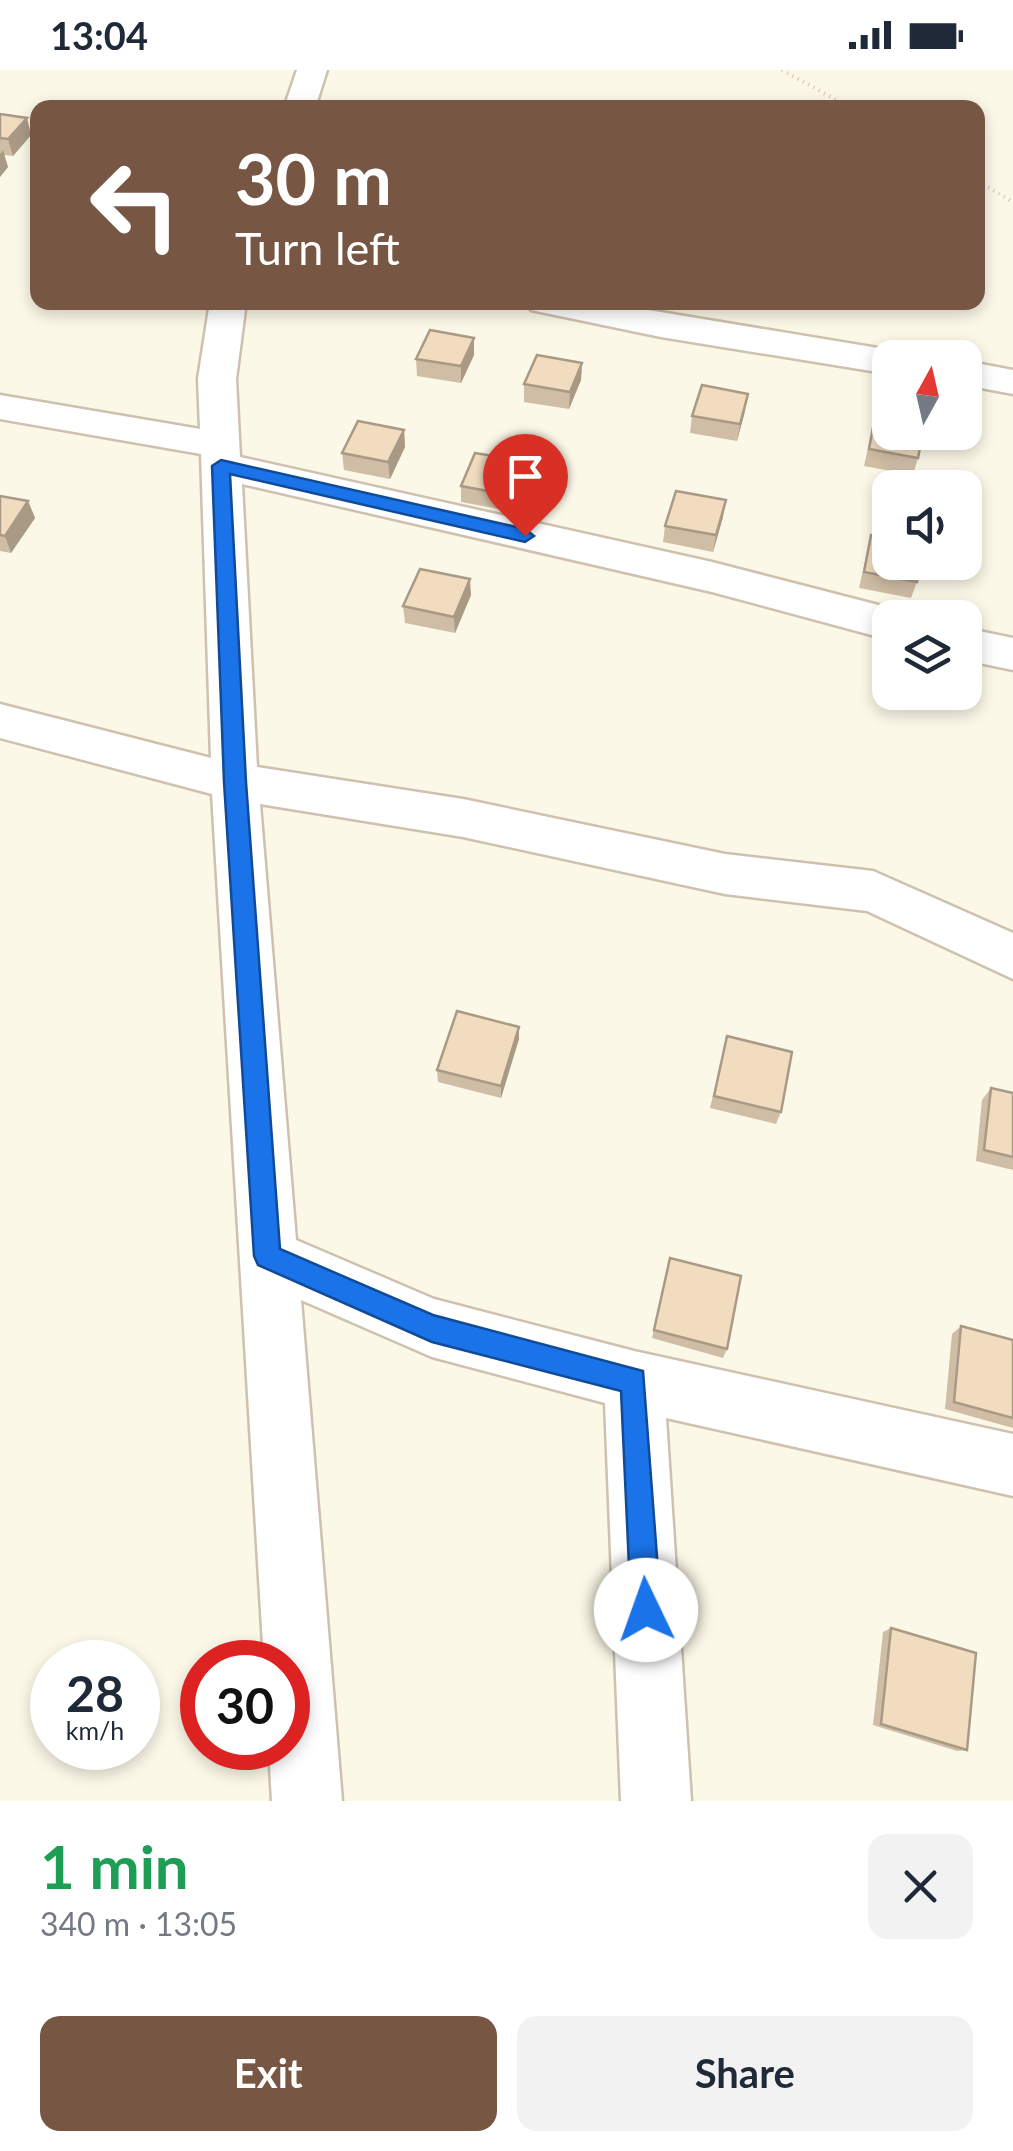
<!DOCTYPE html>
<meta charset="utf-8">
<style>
:root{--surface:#fff;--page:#f2f2f3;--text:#1f2937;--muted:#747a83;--accent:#775643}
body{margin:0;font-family:Lato,sans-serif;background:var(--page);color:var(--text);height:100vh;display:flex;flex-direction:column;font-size:38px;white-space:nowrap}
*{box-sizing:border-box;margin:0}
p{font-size:32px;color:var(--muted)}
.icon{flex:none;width:55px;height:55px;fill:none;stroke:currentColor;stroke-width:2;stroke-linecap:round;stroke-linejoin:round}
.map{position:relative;height:1731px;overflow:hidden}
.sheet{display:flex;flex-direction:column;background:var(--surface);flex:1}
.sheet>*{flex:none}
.banner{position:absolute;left:30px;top:30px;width:955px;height:210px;border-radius:20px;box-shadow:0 5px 15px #0003;background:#775643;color:#fff;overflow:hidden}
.needle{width:65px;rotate:8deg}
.tools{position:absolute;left:872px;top:270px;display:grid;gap:20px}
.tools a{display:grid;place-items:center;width:110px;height:110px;border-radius:20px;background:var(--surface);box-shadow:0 5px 15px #0003;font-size:50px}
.speed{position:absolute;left:30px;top:1570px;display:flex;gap:20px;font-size:50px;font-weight:700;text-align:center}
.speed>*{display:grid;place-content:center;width:130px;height:130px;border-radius:50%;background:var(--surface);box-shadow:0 5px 15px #0003;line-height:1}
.speed small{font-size:25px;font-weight:400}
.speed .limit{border:15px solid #d22;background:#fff;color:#111}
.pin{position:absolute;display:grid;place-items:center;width:85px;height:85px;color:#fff;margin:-102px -42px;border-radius:50% 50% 50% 0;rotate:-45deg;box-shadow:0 0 10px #0007}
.pin .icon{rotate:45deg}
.me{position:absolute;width:110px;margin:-55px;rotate:357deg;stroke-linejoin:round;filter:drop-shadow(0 0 8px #0008)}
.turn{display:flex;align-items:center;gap:35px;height:210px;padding:0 40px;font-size:45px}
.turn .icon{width:130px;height:130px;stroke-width:2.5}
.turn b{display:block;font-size:70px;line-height:85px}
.round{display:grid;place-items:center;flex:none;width:105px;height:105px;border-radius:20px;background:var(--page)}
.summary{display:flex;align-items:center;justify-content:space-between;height:170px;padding:0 40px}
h1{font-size:60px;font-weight:700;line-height:75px;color:#1e9e55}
.button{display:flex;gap:20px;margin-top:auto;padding:20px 40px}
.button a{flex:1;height:115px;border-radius:20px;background:var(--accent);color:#fff;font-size:40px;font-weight:700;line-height:115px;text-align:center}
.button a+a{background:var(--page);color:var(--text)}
.status{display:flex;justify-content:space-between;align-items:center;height:70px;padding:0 50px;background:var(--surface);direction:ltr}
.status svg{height:28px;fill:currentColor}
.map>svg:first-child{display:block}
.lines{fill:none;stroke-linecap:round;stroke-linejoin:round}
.minor-casing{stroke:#cec1ae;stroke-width:5}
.path{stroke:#d6c0a3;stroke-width:4;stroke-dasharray:1 5;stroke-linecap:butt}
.minor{fill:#fff;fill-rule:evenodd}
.wall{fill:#cfbda5}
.shaded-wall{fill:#a99a86}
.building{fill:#f1dcc0;stroke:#a99a86;stroke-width:2.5}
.route{fill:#1a73e8;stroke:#114b97;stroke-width:2.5}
</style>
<div class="status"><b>13:04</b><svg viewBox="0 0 49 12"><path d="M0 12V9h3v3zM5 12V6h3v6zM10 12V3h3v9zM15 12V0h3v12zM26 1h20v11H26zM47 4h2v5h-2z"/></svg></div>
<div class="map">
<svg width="1013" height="1731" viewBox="0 0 1013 1731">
<rect width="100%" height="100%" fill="#fcf8e8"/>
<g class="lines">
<defs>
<path id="minor" d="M297 0H327L315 38H284Z
M210 232H246L236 309 240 387 712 492 890 538 908 548H890V570L712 522 242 414 257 697 463 729 725 784 873 801 1013 863V909L867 841 725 824 463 767 260 734 296 1170 434 1229 634 1281 1013 1364V1426L666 1348 691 1731H621L605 1333 432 1287 301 1230 342 1731H272L269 1678H288V1592H264L212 724 0 668V634L211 688 201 384 0 349V325L200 359 198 309Z
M527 232H600L890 280 905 288H890V304L661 267 531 240Z
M965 291 1013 300V324L965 315Z
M965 558 1013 568V600L965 590Z"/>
</defs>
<use href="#minor" class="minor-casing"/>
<path class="path" d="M782 0 851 38
M630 38H657
M978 111 1013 132"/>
<use href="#minor" class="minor"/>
</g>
<path class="wall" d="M0 44 31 65 13 86 4 85 8 97 0 107Z
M474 268V285L461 313 417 306 416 289Z
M582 293 581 310 569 339 524 332V314Z
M745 341 737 371 690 363 692 346Z
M875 347 918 388 913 405 864 396Z
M404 360 405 377 390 409 344 400 342 383Z
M522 408 509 441 461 432V416Z
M0 426 28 431 35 448 11 483 0 481Z
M723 447 713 482 663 472 665 456Z
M871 465 917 512 911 528 859 518Z
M471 525 455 563 405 553 403 536Z
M727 966 781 1042 776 1054 710 1038Z
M519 969 501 1028 438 1012 437 1000Z
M991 1018 1013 1023V1100L976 1091 982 1030Z
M670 1188 727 1279 723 1288 652 1268Z
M961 1256 1013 1270V1358L945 1339 952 1264Z
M891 1558 967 1680 957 1681 873 1655 883 1562Z"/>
<path class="shaded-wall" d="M27 48 31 65 13 86 8 69Z
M3 80 8 97 0 107V84Z
M474 268V285L461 313V296Z
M582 293 581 310 569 339 570 322Z
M748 324 745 341 737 371 740 354Z
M404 360 405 377 390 409 388 392Z
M523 391 522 408 509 441V425Z
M726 430 723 447 713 482 716 465Z
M28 431 35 448 11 483 5 466Z
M470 509 471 525 455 563 454 547Z
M519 957V969L501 1028V1016Z"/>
<path class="building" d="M0 44 27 48 8 69 0 68Z
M430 260 474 268 461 296 416 289Z
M537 285 582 293 570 322 524 314Z
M702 315 748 324 740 354 692 346Z
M875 347 890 350V362H923L918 388 869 379Z
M358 351 404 360 388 392 342 383Z
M475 383 523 391 509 425 461 416Z
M676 421 726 430 716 465 665 456Z
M0 426 28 431 5 466 0 465Z
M871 465 890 469V492H920L917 512 864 502Z
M420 499 470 509 454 547 403 536Z
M457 941 519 957 501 1016 437 1000Z
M727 966 792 982 781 1042 714 1026Z
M991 1018 1013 1023V1087L984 1080Z
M670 1188 741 1206 727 1279 654 1260Z
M961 1256 1013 1270V1348L954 1332Z
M891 1558 976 1583 967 1680 881 1654Z"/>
<path class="route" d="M221 390 525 459 534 466 525 472 230 404 246 712 280 1179 433 1245 643 1301 661 1540 657 1551 646 1555 635 1551 631 1540 621 1321 432 1272 258 1195 254 1186 224 712 212 396Z"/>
</svg>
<div class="tools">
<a><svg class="needle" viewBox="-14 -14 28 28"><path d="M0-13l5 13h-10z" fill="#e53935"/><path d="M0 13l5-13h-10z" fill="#747a83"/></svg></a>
<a><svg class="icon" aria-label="sound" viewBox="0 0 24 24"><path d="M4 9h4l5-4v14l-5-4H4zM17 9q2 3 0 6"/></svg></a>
<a><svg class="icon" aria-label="layers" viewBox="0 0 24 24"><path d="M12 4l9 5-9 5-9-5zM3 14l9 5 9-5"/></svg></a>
</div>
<div class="speed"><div>28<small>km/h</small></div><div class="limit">30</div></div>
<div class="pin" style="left:525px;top:466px;background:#d93025"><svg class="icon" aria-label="arrive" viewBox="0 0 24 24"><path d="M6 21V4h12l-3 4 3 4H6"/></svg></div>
<svg class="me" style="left:646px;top:1540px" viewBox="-20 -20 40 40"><circle r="19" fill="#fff"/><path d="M0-13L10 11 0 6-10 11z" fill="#1a73e8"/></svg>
<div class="banner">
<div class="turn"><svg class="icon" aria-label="left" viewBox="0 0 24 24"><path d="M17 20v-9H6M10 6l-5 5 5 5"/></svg><div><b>30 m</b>Turn left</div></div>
</div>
</div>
<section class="sheet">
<div class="summary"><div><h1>1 min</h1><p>340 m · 13:05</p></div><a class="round"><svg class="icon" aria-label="close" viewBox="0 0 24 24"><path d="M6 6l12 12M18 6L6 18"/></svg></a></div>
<div class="button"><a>Exit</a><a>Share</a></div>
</section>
